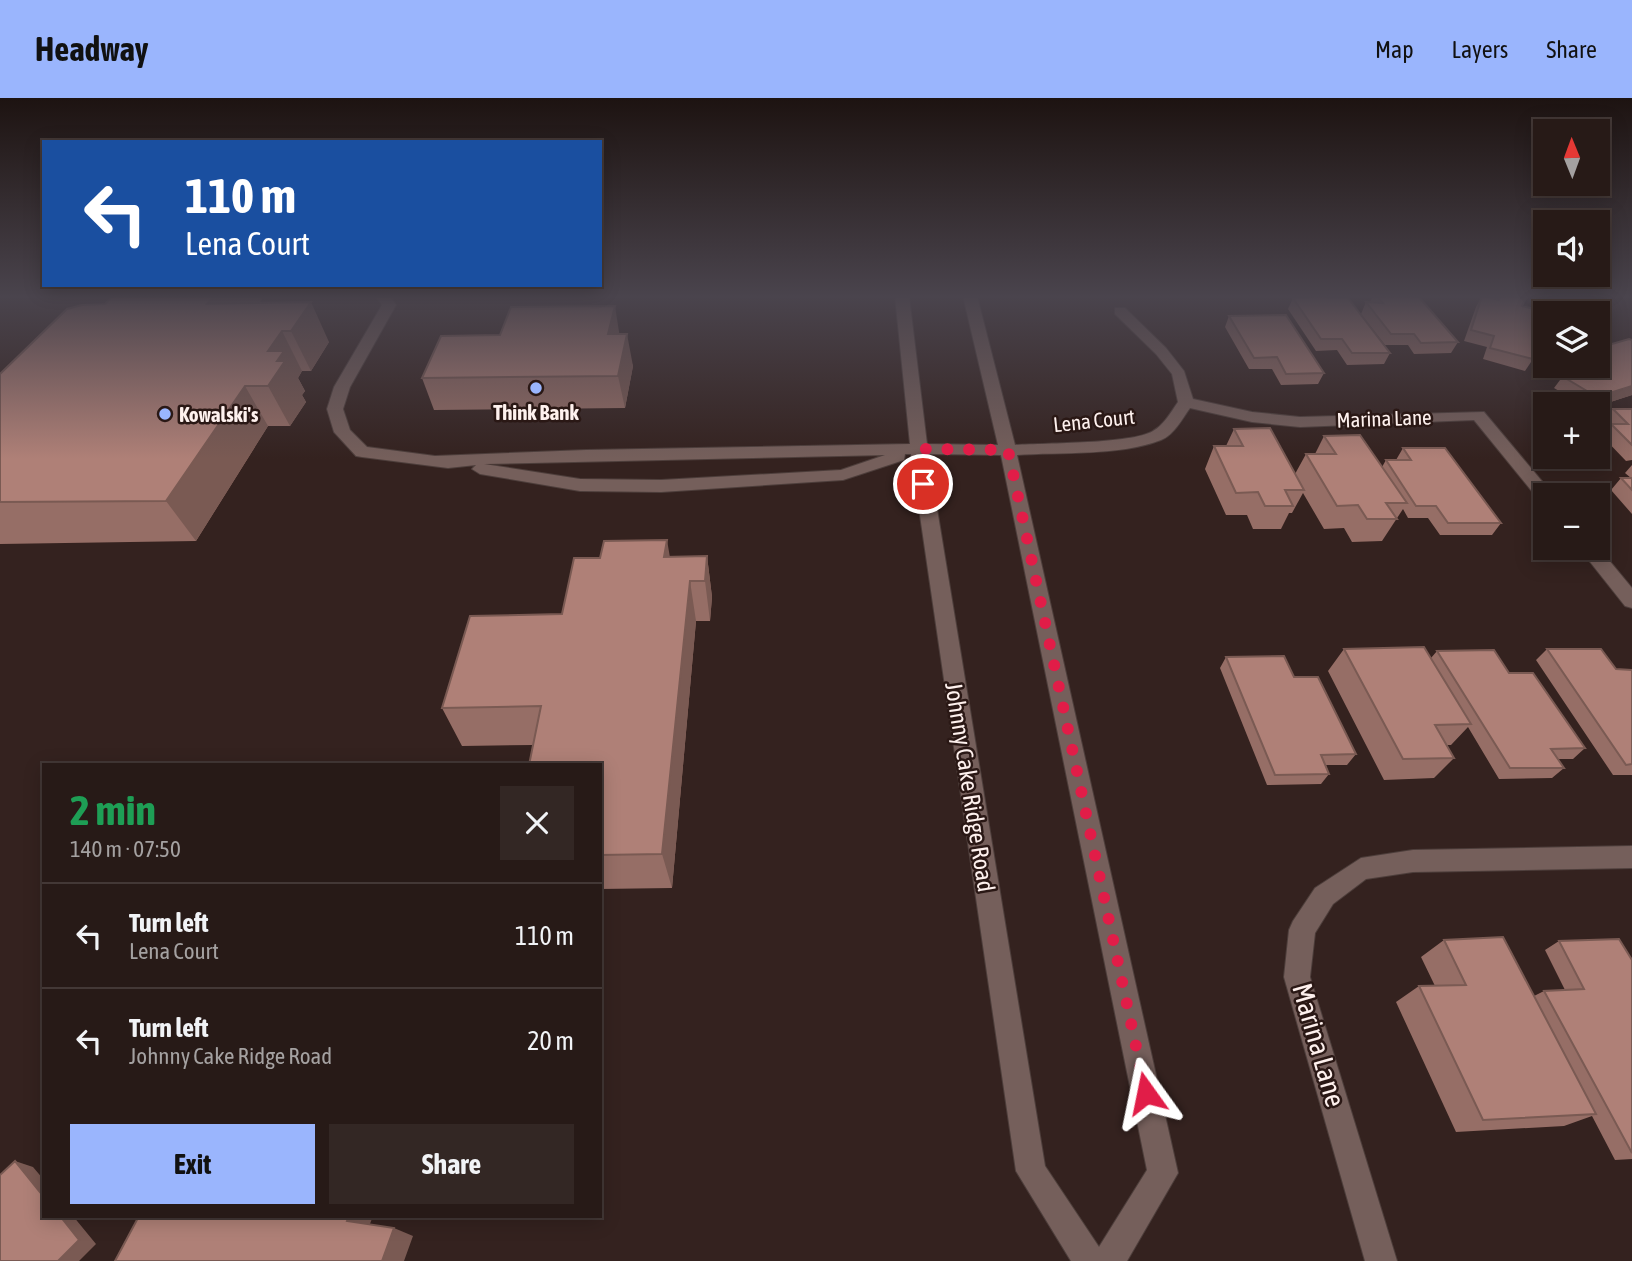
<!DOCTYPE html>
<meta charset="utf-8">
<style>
:root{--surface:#271a17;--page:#332724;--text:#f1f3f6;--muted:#a4a1a1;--line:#433836;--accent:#9ab5fd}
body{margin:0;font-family:"Asap Condensed",sans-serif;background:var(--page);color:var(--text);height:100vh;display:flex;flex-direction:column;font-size:26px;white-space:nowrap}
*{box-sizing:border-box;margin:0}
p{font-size:23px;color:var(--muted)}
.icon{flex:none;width:38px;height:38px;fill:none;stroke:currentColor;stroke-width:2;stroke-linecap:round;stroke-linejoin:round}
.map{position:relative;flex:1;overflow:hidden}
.panel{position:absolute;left:42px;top:665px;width:560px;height:455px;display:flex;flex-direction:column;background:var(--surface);border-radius:0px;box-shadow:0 4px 18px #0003,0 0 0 2px var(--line)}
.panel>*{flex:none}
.guide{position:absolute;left:42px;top:42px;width:560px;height:147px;border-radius:0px;box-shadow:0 4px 18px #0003,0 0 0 2px var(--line);background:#1a4fa0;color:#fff;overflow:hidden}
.needle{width:46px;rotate:359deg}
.buttons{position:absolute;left:1533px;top:21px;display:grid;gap:14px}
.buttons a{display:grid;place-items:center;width:77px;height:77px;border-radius:0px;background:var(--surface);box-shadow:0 4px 18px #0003,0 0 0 2px var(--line);font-size:35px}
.pin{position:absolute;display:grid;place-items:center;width:60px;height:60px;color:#fff;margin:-30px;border:4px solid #fff;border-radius:50%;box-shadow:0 2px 7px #0007}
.me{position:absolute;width:77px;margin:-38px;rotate:348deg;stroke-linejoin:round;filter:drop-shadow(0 0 5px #0008)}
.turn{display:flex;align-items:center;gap:24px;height:147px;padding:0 28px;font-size:32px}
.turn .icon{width:91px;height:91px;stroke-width:2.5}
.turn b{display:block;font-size:49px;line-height:60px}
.round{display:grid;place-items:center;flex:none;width:74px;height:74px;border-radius:0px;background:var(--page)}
.head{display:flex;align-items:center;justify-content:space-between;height:119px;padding:0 28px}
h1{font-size:42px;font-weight:700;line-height:52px;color:#1e9e55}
.button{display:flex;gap:14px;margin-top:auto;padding:14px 28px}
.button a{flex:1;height:80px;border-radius:0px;background:var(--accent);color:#111;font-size:28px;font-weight:700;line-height:80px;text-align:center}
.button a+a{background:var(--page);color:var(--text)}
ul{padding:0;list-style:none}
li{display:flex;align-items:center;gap:21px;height:105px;padding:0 28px;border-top:2px solid var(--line)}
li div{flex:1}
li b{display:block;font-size:26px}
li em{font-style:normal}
header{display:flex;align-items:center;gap:42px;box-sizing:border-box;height:98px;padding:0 35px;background:var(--accent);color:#111}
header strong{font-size:33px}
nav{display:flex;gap:38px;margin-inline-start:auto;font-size:24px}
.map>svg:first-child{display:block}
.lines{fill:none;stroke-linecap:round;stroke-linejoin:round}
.minor-casing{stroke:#4d3e3b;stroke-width:2}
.minor{fill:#755f5b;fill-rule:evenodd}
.wall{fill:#966e66}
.shaded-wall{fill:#7a5a53}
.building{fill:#af8077;stroke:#7a5a53;stroke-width:2}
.route{stroke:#e11d48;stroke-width:12;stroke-dasharray:0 21.6}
.poi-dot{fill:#9ab5fd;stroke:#2a1815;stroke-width:2.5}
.labels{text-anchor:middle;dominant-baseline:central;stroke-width:5;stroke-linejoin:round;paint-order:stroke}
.far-poi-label{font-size:21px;font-weight:bold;fill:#fef1ee;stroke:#2a1815}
.far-street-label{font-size:21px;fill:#fef1ee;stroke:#2a1815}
.street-label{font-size:24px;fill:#fef1ee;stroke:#2a1815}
.near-street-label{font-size:28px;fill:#fef1ee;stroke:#2a1815}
</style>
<header>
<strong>Headway</strong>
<nav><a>Map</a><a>Layers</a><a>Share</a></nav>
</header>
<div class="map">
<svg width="1632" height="1163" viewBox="0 0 1632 1163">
<rect width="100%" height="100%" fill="#34221f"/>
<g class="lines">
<defs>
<path id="minor" d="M376 198H390L396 207 350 289 343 311 350 332 367 349 435 358 586 352 910 346 895 198H909L927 346 998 347 963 198H977L1015 347C1044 345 1131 346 1153 333 1164 327 1171 314 1178 304L1172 276 1156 256 1115 216V210H1125L1166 250 1184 273 1193 301 1252 314 1300 319 1484 314 1551 394 1553 397H1545V404L1539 402 1474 322 1300 329 1252 324 1190 310C1182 321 1174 337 1161 342 1121 358 1060 354 1017 357L1178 1075 1127 1163H1071L1016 1073 911 356H905L904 362 843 382 661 394 580 393 480 376 472 371 476 367 448 370 362 359 356 358 334 334 327 311 334 289 382 207ZM928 356 1001 357 1147 1072 1099 1149 1045 1068ZM885 357 841 372 661 382 580 381 484 366Z
M1598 449 1632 490V510L1625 508 1579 450Z
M1632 748V770L1413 774 1366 781 1333 806 1315 835 1310 879 1397 1163H1365L1284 879 1289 832 1293 823 1315 790 1361 760 1413 752Z"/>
</defs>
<use href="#minor" class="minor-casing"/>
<use href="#minor" class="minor"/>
</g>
<path class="wall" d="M1299 198H1326L1390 255 1384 266 1347 267 1337 252 1316 253 1288 211 1293 200H1298Z
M1373 198H1418L1458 244 1451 255 1414 256 1408 247H1385L1361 216 1366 204H1370Z
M1482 198 1497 202 1500 198H1513L1522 208 1533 261 1525 273 1483 261 1487 249 1464 243 1476 209Z
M262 201 259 205 329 244 311 273H302L298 280 305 293 302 297 306 304 290 328H268L196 443 0 446V276Z
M1229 218 1324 275 1318 286 1281 287 1272 271H1249L1225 229Z
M620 236 633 268 625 310 434 312 422 280 500 237Z
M1632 242V297L1598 308V306H1581L1554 290 1563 278 1553 272 1556 268H1598Z
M1613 311H1632V362L1626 363 1602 338 1610 328 1604 323Z
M1234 331 1295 376 1306 356H1315L1324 338 1382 369 1386 362H1396L1403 350 1501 425 1492 437H1440L1428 420H1408L1403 411 1382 443 1352 444 1344 430 1324 431 1303 395 1292 415H1289L1281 431H1253L1247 417H1226L1205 371 1214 348H1226Z
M1632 367V416L1611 392 1621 380H1631L1625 375Z
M707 458 712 499 710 523H696L672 790 600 791V667L533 647 462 648 442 610 562 516 600 460Z
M1344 551 1431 560 1437 553 1509 575 1585 650 1573 661H1558L1564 670 1552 680 1499 681 1468 629 1451 647H1447L1454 660 1434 680 1384 682 1328 573Z
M1547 551 1616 571 1632 572V677H1613L1536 562Z
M1226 559 1294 579 1356 656 1347 667H1326L1329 676 1321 686 1267 687 1220 570Z
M1444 842 1534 898 1544 893 1565 892 1545 852 1559 843 1632 862V1061L1615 1062 1592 1018 1564 1028 1456 1034 1396 904 1419 888H1435L1421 859Z"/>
<path class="shaded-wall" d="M214 198H260L262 201 229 245 207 206Z
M311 204 329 244 311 273 291 233Z
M615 208 620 240 608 236Z
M282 233 302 273 298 280 305 293 302 297 306 304 290 328 268 288V253Z
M627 236 633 268 625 310 618 278Z
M245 288 268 328 196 443 166 403Z
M1632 288V297L1598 308V306H1592L1597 299Z
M667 442 674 483 664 459Z
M707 458 712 499 710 523 705 483Z
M690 483 696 523 672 790 662 756Z
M15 1063 33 1069 44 1082V1099Z
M60 1118H73L96 1146 79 1163H58Z
M349 1118H373L368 1131 347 1123Z
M394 1130 413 1138 404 1163H382Z"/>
<path class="building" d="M113 198H214L207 206 311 204 291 233H282L268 253H284L277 263H285L268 288H245L166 403 0 404V276L67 211 82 207 105 206Z
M1306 198H1326L1328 200H1348L1390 255H1352L1342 241H1321L1293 200H1308Z
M1377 198H1418L1458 244 1421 245 1414 236H1391L1366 204 1383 205Z
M1482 198 1499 202 1501 198H1513L1525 201 1522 208 1545 214 1533 261 1490 250 1494 238 1471 232Z
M615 208 608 236H627L618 278 422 280 441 238 500 237 511 209Z
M1286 217 1324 275 1286 276 1277 259 1254 260 1229 218Z
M1629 241 1632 242V288L1597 299 1562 278 1581 272 1573 268H1598V250Z
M1613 311H1632V347L1611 326H1628Z
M1270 330 1304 392H1285L1293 408H1265L1258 394 1236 395 1214 348H1243L1234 331Z
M1360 337 1407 405H1386L1397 421H1367L1358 407 1337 408 1306 356H1336L1324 338Z
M1403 350H1445L1501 425H1448L1436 408H1416L1386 362H1411Z
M1621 380H1632V392Z
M667 442 664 459 707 458 705 483H690L662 756 600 757V667H529L541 608 442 610 470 518 562 516 574 460H600L604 443Z
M1424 549 1471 626 1435 627 1454 660 1403 661 1344 551Z
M1547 551H1601L1616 571 1632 572V666L1626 667Z
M1494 552 1509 575H1533L1585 650 1551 651 1564 670H1510L1437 553Z
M1284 558 1294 579H1318L1356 656 1321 657 1329 676 1275 677 1226 559Z
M1503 839 1596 1016 1483 1022 1419 888 1466 887 1444 842Z
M1619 841 1632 862V1055L1544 893 1584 891 1559 843Z
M15 1063 44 1099V1118H60L79 1142 58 1163H0V1077Z
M139 1118H349L347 1123 394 1130 382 1163H115Z"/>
<linearGradient id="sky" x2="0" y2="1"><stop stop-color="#1d1311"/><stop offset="0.55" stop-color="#4a444d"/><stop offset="1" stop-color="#4a444d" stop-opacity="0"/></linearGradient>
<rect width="1632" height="361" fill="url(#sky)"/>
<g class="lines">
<path class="route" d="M923 386 918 351 1008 352 1146 995"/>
</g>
<g class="poi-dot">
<circle cx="536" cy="290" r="7"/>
<circle cx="165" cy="316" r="7"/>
</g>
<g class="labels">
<g class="far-poi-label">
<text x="536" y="314">Think Bank</text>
<text x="179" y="316" text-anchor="start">Kowalski's</text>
</g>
<g class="far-street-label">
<text transform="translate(1384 320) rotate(-2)">Marina Lane</text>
<text transform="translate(1094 322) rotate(-6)">Lena Court</text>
</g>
<g class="street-label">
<text transform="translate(970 689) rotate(81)">Johnny Cake Ridge Road</text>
</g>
<g class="near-street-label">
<text transform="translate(1319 947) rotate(74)">Marina Lane</text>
</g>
</g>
</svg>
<div class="buttons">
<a><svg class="needle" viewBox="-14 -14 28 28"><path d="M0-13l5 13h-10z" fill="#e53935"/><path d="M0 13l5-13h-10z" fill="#a4a1a1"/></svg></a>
<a><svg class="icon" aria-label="sound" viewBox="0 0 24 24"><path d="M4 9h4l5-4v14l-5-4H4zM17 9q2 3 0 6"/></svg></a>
<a><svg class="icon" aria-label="layers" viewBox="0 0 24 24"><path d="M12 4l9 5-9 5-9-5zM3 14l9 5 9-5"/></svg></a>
<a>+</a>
<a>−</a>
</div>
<div class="pin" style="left:923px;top:386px;background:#d93025"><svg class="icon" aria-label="arrive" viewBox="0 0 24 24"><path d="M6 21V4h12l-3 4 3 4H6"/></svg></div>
<svg class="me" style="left:1146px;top:995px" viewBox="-20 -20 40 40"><path d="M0-17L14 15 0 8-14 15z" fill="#e11d48" stroke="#fff" stroke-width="4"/></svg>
<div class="guide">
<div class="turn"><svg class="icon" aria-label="left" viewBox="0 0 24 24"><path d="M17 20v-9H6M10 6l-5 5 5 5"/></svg><div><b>110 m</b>Lena Court</div></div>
</div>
<section class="panel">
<div class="head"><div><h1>2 min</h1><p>140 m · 07:50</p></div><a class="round"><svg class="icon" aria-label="close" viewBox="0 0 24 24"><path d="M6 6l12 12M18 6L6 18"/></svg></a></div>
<ul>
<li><svg class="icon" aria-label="left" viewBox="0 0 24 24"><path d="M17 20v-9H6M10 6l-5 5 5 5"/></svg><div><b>Turn left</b><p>Lena Court</p></div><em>110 m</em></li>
<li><svg class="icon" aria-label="left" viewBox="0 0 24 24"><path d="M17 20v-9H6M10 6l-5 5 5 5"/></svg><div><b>Turn left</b><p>Johnny Cake Ridge Road</p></div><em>20 m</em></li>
</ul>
<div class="button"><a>Exit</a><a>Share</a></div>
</section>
</div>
